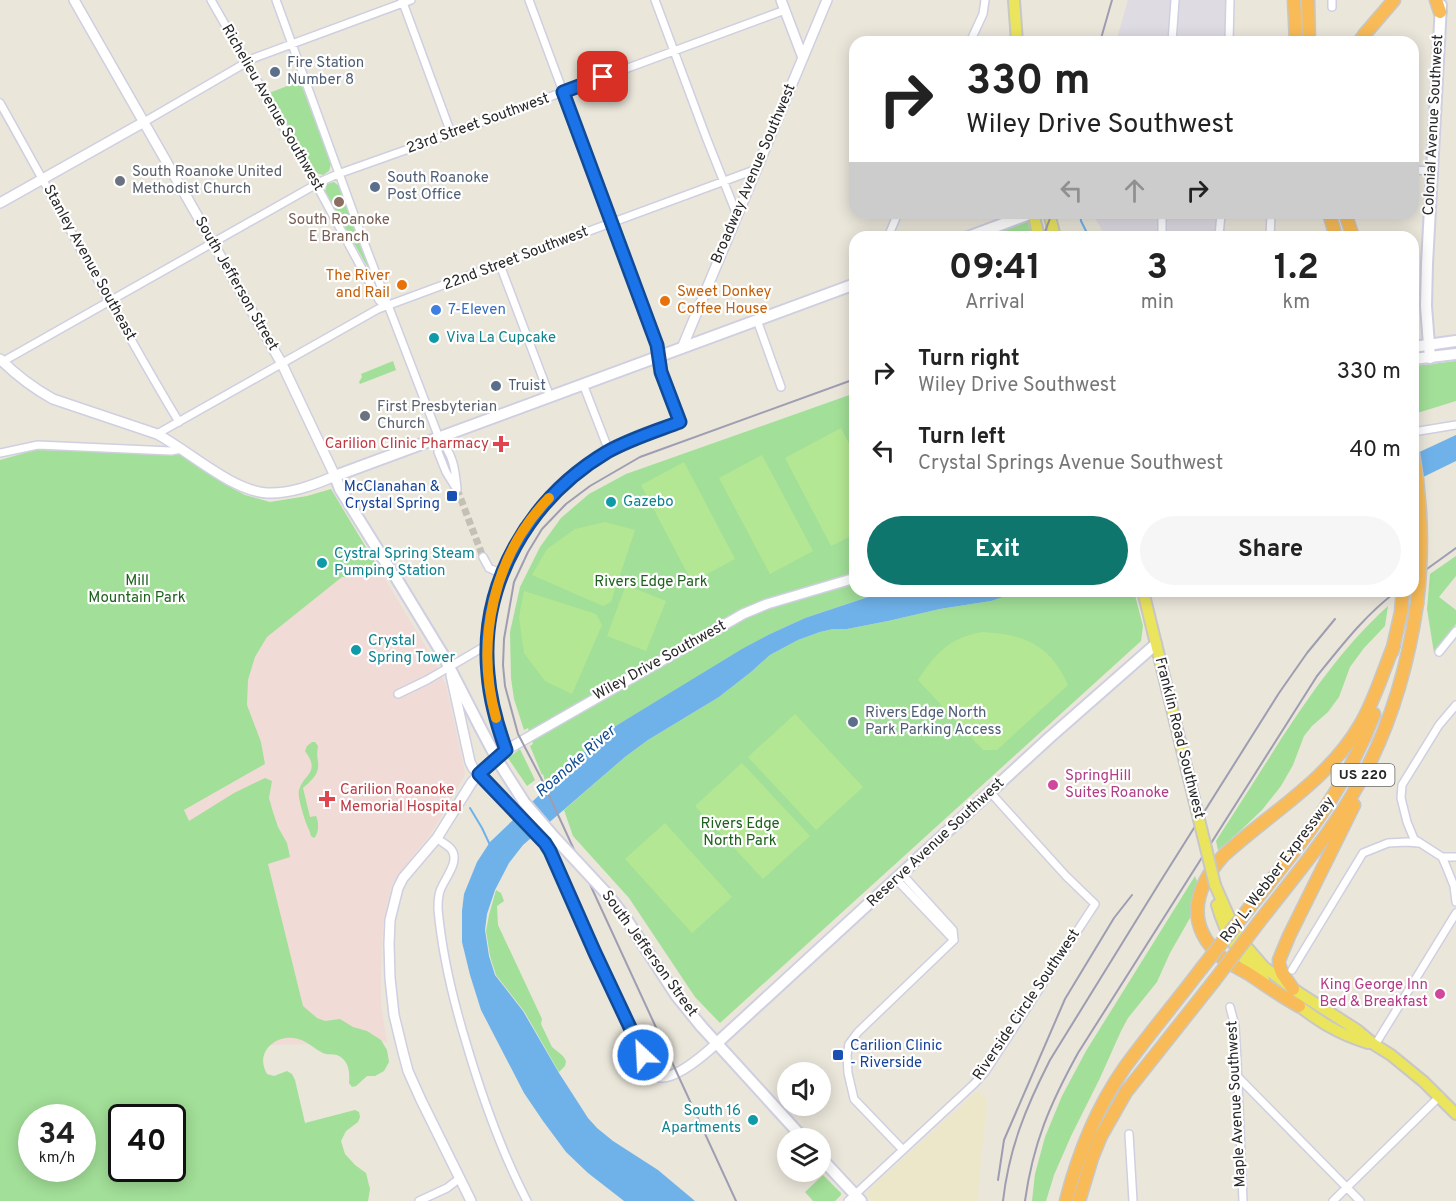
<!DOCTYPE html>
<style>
:root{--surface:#fff;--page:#f6f6f6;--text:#222;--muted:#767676;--accent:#0f766e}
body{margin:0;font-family:Overpass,sans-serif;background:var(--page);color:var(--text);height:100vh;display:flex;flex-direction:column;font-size:22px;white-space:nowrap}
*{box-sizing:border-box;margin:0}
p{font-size:20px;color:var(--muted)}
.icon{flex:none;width:33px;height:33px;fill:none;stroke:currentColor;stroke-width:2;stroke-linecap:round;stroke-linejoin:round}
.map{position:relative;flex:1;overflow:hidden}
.panel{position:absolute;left:849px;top:231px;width:570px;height:366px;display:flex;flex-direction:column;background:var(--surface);border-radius:18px;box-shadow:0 3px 15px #0003}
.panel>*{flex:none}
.banner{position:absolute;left:849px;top:36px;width:570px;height:183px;border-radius:18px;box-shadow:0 3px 15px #0003;background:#fff;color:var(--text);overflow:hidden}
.tools{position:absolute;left:777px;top:1062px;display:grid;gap:12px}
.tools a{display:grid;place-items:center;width:54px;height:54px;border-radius:50%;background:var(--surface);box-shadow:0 3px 15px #0003;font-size:30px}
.speed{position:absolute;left:18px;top:1104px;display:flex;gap:12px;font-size:30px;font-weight:700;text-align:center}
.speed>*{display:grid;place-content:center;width:78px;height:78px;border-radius:50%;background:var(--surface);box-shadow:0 3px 15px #0003;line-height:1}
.speed small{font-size:15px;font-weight:400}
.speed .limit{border:3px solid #111;border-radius:9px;background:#fff;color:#111}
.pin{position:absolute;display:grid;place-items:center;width:51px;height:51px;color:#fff;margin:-26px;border-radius:12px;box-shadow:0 3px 9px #0006}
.me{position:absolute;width:66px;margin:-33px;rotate:335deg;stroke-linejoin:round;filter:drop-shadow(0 0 4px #0008)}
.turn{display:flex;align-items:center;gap:21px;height:126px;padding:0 18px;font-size:27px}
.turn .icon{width:78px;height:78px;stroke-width:2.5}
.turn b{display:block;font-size:42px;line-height:51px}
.lanes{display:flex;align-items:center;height:57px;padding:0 18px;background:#0003;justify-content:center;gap:30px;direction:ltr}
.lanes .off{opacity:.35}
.eta{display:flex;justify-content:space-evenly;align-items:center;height:102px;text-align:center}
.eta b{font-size:36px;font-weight:700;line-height:42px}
.button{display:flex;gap:12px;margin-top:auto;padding:12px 18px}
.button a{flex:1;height:69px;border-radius:36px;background:var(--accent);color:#fff;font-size:24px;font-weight:700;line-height:69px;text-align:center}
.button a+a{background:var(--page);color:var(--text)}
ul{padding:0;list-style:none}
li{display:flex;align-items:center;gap:18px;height:78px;padding:0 18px}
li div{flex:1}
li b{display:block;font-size:22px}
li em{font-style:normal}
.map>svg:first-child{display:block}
.industrial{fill:#dedbe2}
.education{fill:#ece7c9}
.medical{fill:#f1dbd7}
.green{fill:#a2df98;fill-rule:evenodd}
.pitch{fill:#b4e793}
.water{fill:#6fb2ea}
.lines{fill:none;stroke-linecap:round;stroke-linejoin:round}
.stream{stroke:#6fb2ea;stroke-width:2}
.minor-tunnel{stroke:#c3c0b6;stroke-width:7;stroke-dasharray:7 3.5;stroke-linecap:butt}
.minor-casing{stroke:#cfcfe1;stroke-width:10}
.tertiary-casing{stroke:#cfcfe1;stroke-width:12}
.secondary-casing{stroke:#cfcfe1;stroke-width:14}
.primary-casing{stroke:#c7c7c7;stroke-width:14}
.motorway-casing{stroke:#c7c7c7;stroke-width:15}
.minor{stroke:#fff;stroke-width:7}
.tertiary{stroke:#fff;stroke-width:9}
.secondary{stroke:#fff;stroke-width:10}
.primary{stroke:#ebe55e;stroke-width:10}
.motorway{stroke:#f8bb57;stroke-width:12}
.rail{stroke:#9e9db2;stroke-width:2}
.secondary-bridge-casing{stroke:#cfcfe1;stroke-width:14;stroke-linecap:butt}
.primary-bridge-casing{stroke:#c7c7c7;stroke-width:14;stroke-linecap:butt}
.motorway-bridge-casing{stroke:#c7c7c7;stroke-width:15;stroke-linecap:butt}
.secondary-bridge{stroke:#fff;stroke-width:10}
.primary-bridge{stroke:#ebe55e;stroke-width:10}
.motorway-bridge{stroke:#f8bb57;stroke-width:12}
.route-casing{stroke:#114b97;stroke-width:15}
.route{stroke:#1a73e8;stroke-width:10}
.slow{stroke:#f59e0b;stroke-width:10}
.service-dot{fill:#5c6f8a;stroke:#fff;stroke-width:2}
.worship-dot{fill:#6b7280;stroke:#fff;stroke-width:2}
.education-dot{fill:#8d6e63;stroke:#fff;stroke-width:2}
.food-dot{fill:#e8710a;stroke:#fff;stroke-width:2}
.shop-dot{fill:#3f7fe0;stroke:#fff;stroke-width:2}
.culture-dot{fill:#0f9aa8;stroke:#fff;stroke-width:2}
.health-dot{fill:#e0444e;stroke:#fff;stroke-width:2}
.transit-dot{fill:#1a4fb4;stroke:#fff;stroke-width:2}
.hotel-dot{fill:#d1479c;stroke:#fff;stroke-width:2}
.labels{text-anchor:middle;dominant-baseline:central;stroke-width:4.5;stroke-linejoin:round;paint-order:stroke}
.shield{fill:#fff;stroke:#686868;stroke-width:1.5}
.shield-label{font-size:14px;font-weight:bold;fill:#282828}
.service-label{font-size:15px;fill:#4e5e75;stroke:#fff;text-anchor:start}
.street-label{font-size:15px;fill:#282828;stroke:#fff}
.worship-label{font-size:15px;fill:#5b616d;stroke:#fff;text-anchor:start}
.education-label{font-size:15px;fill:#785e54;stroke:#fff}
.food-label{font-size:15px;fill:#c56008;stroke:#fff;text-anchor:end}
.shop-label{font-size:15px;fill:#366cbe;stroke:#fff;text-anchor:start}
.culture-label{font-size:15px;fill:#0d838f;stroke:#fff;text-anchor:start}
.health-label{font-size:15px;fill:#be3a42;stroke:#fff;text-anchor:end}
.transit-label{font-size:15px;fill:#164399;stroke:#fff;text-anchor:end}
.park-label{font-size:15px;fill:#1d611c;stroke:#fff}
.hotel-label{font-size:15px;fill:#b23c85;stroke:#fff;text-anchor:start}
.water-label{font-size:16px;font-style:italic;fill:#114e93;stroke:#fff}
</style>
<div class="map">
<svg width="1456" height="1201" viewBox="0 0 1456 1201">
<rect width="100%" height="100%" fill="#eae6da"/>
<path class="industrial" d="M1128 0H1233L1232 42H1116Z
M1092 213H1224L1223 237H1106Z"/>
<path class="education" d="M978 1091 987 1100 977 1201H872L868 1197V1191Z"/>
<path class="medical" d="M376 564 432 657 446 685 465 772 464 777 430 835 412 857 392 884 383 924 381 967V1004L387 1042 238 1046 184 810 265 764 261 742 247 705 248 680 255 657 267 637 342 577H355Z"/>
<path class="green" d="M300 81 331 164 329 171 323 175 316 173 313 170 269 93Z
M334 182 339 186 378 290 371 273 325 192 327 184Z
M1027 219 1032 237H978Z
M393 361 396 370 360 384 359 382 362 377 361 374Z
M1456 361V401L1414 414 1415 366Z
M855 393V591H886L805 618 770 634 614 727 594 743 547 788 543 774 542 775 530 746 533 744 528 728 524 730 514 699 511 678 510 632 520 587 540 547 561 518 589 494 626 474Z
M35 450 179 453 224 484 245 495 270 502 307 496 331 489 376 564 355 577H342L267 637 255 657 248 680 247 705 261 742 265 764 184 810 189 821 234 793 265 778 272 781 269 798 273 812 278 827 287 843 290 857 268 864 303 1006 317 1018 325 1021 340 1019 353 1027 367 1031 381 1040 387 1050 389 1062 384 1071 375 1076H367L356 1086 352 1087 349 1083C350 1072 349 1060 337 1055 332 1054 327 1055 323 1053 313 1048 305 1039 293 1038 273 1036 255 1054 267 1074L274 1076 287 1071 292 1074 295 1080 305 1123 355 1110 359 1112 360 1117 358 1122 346 1131 341 1141 345 1154 355 1165 366 1173 370 1189 368 1201H0V460ZM32 1118H82V1168H32ZM122 1118H172V1168H122Z
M1456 556V576L1439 597 1456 610V624L1434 653 1427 609 1430 574Z
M1021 591H1134L1143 626 1141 641 720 1023 695 997 629 898 573 836 564 810 625 757 648 740 719 697 751 672 770 655 798 640 820 632 833 629H847L888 621 940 609 991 601Z
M1388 606 1385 626 1364 648 1350 667 1339 697 1328 712 1312 726 1304 736 1293 765 1281 786 1262 810 1240 831 1218 850 1216 841C1236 810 1256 779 1276 747 1310 695 1341 649 1388 606Z
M312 742H315L318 746C317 753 317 756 318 762 320 774 311 781 303 788L310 817 316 816C319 821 319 834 314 838L311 836C310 831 308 828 306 823 304 817 297 796 299 790 304 773 321 773 305 751L307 746Z
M520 749 535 780 527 786 508 758Z
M1195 876 1197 881 1190 906V918L1170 953 1157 982 1128 1018 1121 1031 1100 1078 1071 1136 1054 1175 1046 1201H1032L1035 1174 1045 1137 1062 1096 1086 1051Z
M496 890 501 893 504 901 497 906 498 925 542 1019 541 1024 552 1047 563 1056 566 1061 565 1066 559 1072 524 1011 496 975 490 956 486 931 489 915Z
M823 1175 841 1193V1195L835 1201H813L805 1192Z"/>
<path class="pitch" d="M841 428 855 455V534L831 546 785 458Z
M762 455 813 551 770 574 719 478Z
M684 462 735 559 692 582 641 485Z
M605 522 635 530 611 602 603 606 532 575 547 549 575 529Z
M626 585 666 601 646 651 607 636Z
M524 591 596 614 602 625 572 694 545 681 524 653 519 617Z
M982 632C1024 634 1050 645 1068 685L997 750H983L918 680C936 653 949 638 982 632Z
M795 714 863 787 816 830 748 757Z
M742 763 810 836 763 879 695 806Z
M665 823 732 897 692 933 625 859Z"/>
<path class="water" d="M1456 435V461L1413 482V455Z
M886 591H1021L991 601 940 609 888 621 847 629H833L820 632 798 640 770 655 751 672 719 697 648 740 625 757 523 845 509 863 495 890 487 914 485 930 489 956 495 975 523 1011 559 1073 588 1118 597 1128 613 1141 658 1170 695 1201H624L588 1173 566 1152 543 1121 524 1093 481 1010 470 975 462 942V911L464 894 477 862 490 842 594 743 614 727 742 649 770 634 805 618Z"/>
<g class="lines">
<path class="stream" d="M1080 213 1081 221 1089 237
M470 808 482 828 490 845"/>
<path class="minor-tunnel" d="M457 489 483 557"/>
<defs>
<path id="minor" d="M211 0 316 184 379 300 384 305 388 306
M276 0 365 245 439 438C453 454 455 468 457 489
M402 0 451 133
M655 0 706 137 737 215
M1332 7V0
M970 42 983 14 985 0
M1172 42 1175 0
M1229 42 1230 0
M0 103C60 209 116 318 179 422
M144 122 254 58 411 0
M1413 170 1432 171
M888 237 898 213
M1162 237V213
M1219 237 1221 213
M1270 237 1271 213
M500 265 550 397
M757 320 781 387
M2 362 322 181 338 174 414 147 785 10
M583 384 609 451
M1413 432 1456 425
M157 434 378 309 757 169
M439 438 438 452 446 472 456 488
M0 453 38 445 171 451 182 449
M483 557 489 568 502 574
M1439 652 1456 631
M398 694 427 680 487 645
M1456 705 1439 725 1402 785 1401 798 1407 822 1414 839 1442 857 1446 866 1454 886 1456 902
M506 750C498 725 490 700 488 674 479 583 530 498 607 452 630 439 656 431 679 422L661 372 657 345 529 0
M437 838C441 842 448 845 451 849 461 861 444 879 440 891 438 897 438 902 438 909 442 953 452 996 465 1039 481 1094 500 1149 527 1201
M1442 857H1456
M902 874 953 930 954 940
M896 879 954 940
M1292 970 1363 853 1388 843 1407 842 1418 843
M1230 1007 1235 1026 1237 1062 1243 1201
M1375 1045 1456 913
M1238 1077 1360 1201
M1129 1134 1133 1201
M903 1150 854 1099 848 1073 847 1055 849 1044 858 1032 954 940
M419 1201 447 1188 460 1178
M848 1201 974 1084 985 1072 1095 904 1066 876 990 792
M1333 1201 1440 1096"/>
<path id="tertiary" d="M781 0 803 58
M0 203 144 122
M682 348 827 0
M0 359C16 375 33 388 53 399L157 434C189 451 232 491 267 493 290 494 314 485 335 476L282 364 74 0
M451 675 470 762 473 768 545 843 550 851 595 953 649 1069C652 1073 655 1076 660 1077 677 1079 705 1054 717 1043
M471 1201 421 1100 408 1071 403 1052 394 1015 390 978 389 944 390 920 398 888 403 878 437 838 472 782 487 766 506 750 743 614 767 604 855 578"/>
<path id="secondary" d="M968 237 1032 213
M1413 347 1456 341
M1430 358 1426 306 1427 264 1441 5
M1413 359 1456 354
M391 571 340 489 335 476 855 284
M395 576 443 655 480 727
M701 1026 803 1138
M717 1043 1049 738 1156 644
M820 1157 861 1201"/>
<path id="primary" d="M1014 0 1017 42
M1033 213 1039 237
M1049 213 1055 237
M1143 591 1173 713
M1215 885 1230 919 1245 945 1264 967 1293 989 1357 1030 1375 1045 1391 1055 1424 1082 1456 1114
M1217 905C1225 934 1242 960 1264 980
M1294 1002C1318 1021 1338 1034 1368 1043"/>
<path id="motorway" d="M1294 0 1296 42
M1308 0 1309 42
M1436 0 1440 12
M1359 42 1364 35 1394 0
M1329 213 1336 237
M1345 213 1353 237
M1392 652 1401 612 1403 591
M1250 907C1300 845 1345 791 1374 714
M1259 922C1291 881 1324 842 1351 797 1387 738 1407 672 1417 604
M1293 989 1282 973 1279 964V960L1289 936 1354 805
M1299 1006C1282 997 1267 986 1252 976 1242 969 1229 965 1220 956 1184 923 1195 887 1224 855 1270 813 1328 780 1360 725 1375 700 1383 671 1394 645
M1066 1201C1078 1154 1097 1107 1125 1067 1149 1034 1176 1002 1201 969
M1079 1201 1092 1158 1101 1136 1126 1092 1214 981"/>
</defs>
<use href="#minor" class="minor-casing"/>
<use href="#tertiary" class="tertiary-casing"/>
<use href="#secondary" class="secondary-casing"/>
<use href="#primary" class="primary-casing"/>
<use href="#motorway" class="motorway-casing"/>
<use href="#minor" class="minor"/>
<use href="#tertiary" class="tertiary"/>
<use href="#secondary" class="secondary"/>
<use href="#primary" class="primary"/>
<use href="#motorway" class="motorway"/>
<path class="rail" d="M1100 42 1112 0
M1043 237 1052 213
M1413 579 1456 548
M998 1180 1004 1140 1065 999 1114 918 1132 895
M736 1201 541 778 518 734 505 686 503 665 504 639 514 582 528 552 542 529 566 504 590 486 640 457 855 379
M1003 1201C1009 1148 1026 1107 1050 1060L1160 882 1279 693 1307 653 1335 619
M1025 1201C1033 1143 1050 1104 1078 1053L1317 676C1342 645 1365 615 1397 591"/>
<defs>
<path id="secondary-bridge" d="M480 727 498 761 524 802 555 838 607 894 625 917 676 995 701 1026"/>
<path id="primary-bridge" d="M1173 713 1215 885"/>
<path id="motorway-bridge" d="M1413 453C1422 503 1423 554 1417 604
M1201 969 1250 907
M1214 981 1259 922"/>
</defs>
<use href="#secondary-bridge" class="secondary-bridge-casing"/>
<use href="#primary-bridge" class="primary-bridge-casing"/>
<use href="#motorway-bridge" class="motorway-bridge-casing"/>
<use href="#secondary-bridge" class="secondary-bridge"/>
<use href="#primary-bridge" class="primary-bridge"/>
<use href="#motorway-bridge" class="motorway-bridge"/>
</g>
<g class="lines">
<defs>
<path id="route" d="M603 77 563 92 657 345 661 372 680 422C656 431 630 439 607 452 530 498 479 583 488 674 490 700 497 725 506 750L479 774 545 843 550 851 595 953 643 1055"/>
</defs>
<use href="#route" class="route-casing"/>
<use href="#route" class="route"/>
<path class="slow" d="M496 718C475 642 493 556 549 498"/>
</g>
<g class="service-dot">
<circle cx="275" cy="72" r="6"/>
<circle cx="375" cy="187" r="6"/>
<circle cx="496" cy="386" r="6"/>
<circle cx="853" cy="722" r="6"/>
</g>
<g class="worship-dot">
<circle cx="120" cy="181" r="6"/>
<circle cx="365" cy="416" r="6"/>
</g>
<circle class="education-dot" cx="339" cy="202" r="6"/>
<g class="food-dot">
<circle cx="402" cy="285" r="6"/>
<circle cx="665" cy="301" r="6"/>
</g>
<circle class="shop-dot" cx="436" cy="310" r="6"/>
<g class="culture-dot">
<circle cx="434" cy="338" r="6"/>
<circle cx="611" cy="502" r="6"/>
<circle cx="322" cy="563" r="6"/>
<circle cx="356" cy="650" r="6"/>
<circle cx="753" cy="1120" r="6"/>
</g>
<g class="health-dot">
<path d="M498 435h6v6h6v6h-6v6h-6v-6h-6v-6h6z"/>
<path d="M324 790h6v6h6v6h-6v6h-6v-6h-6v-6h6z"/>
</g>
<g class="transit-dot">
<rect x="446" y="490" width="12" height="12" rx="3"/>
<rect x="832" y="1049" width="12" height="12" rx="3"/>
</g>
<g class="hotel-dot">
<circle cx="1053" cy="785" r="6"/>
<circle cx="1440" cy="994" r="6"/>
</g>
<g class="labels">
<rect class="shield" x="1331.5" y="764" width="63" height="22" rx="4.5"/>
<g class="shield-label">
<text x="1363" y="775">US 220</text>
</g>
<g class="service-label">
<text x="287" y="63">Fire Station<tspan x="287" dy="17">Number 8</tspan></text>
<text x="387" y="178">South Roanoke<tspan x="387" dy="17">Post Office</tspan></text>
<text x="508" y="386">Truist</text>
<text x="865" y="713">Rivers Edge North<tspan x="865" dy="17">Park Parking Access</tspan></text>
</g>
<g class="street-label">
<text transform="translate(272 108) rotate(60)">Richelieu Avenue Southwest</text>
<text transform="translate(478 124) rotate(-20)">23rd Street Southwest</text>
<text transform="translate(1434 125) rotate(-87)">Colonial Avenue Southwest</text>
<text transform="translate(754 174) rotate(-67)">Broadway Avenue Southwest</text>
<text transform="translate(516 259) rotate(-21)">22nd Street Southwest</text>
<text transform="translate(89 263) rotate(61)">Stanley Avenue Southeast</text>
<text transform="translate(236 284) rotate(60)">South Jefferson Street</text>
<text transform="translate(660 661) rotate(-29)">Wiley Drive Southwest</text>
<text transform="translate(1179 738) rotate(76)">Franklin Road Southwest</text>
<text transform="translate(936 843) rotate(-43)">Reserve Avenue Southwest</text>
<text transform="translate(1278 870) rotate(-53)">Roy L. Webber Expressway</text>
<text transform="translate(649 954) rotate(54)">South Jefferson Street</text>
<text transform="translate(1027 1005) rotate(-56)">Riverside Circle Southwest</text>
<text transform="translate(1237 1104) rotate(-93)">Maple Avenue Southwest</text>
</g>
<g class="worship-label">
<text x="132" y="172">South Roanoke United<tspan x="132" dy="17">Methodist Church</tspan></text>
<text x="377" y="407">First Presbyterian<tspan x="377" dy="17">Church</tspan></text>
</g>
<g class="education-label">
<text x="339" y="220">South Roanoke<tspan x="339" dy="17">E Branch</tspan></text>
</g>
<g class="food-label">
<text x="390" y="276">The River<tspan x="390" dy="17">and Rail</tspan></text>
<text x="677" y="292" text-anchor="start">Sweet Donkey<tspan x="677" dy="17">Coffee House</tspan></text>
</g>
<g class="shop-label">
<text x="448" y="310">7-Eleven</text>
</g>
<g class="culture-label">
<text x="446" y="338">Viva La Cupcake</text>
<text x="623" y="502">Gazebo</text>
<text x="334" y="554">Cystral Spring Steam<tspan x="334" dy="17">Pumping Station</tspan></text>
<text x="368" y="641">Crystal<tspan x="368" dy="17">Spring Tower</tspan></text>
<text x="741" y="1111" text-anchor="end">South 16<tspan x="741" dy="17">Apartments</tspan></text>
</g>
<g class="health-label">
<text x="489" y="444">Carilion Clinic Pharmacy</text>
<text x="340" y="790" text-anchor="start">Carilion Roanoke<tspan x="340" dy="17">Memorial Hospital</tspan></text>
</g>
<g class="transit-label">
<text x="440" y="487">McClanahan &amp;<tspan x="440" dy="17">Crystal Spring</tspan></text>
<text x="850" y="1046" text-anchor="start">Carilion Clinic<tspan x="850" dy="17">- Riverside</tspan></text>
</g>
<g class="park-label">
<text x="137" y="581">Mill<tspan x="137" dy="17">Mountain Park</tspan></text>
<text x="651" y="582">Rivers Edge Park</text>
<text x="740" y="824">Rivers Edge<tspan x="740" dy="17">North Park</tspan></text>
</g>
<g class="hotel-label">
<text x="1065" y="776">SpringHill<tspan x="1065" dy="17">Suites Roanoke</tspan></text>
<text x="1428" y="985" text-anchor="end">King George Inn<tspan x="1428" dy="17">Bed &amp; Breakfast</tspan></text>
</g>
<g class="water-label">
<text transform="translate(576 762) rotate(-41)">Roanoke River</text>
</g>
</g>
</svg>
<div class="tools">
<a><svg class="icon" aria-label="sound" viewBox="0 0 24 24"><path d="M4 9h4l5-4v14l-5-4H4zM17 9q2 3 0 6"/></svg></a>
<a><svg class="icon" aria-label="layers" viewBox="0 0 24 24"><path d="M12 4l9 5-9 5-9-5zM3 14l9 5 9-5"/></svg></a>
</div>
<div class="speed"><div>34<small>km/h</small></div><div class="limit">40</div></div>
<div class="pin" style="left:603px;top:77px;background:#d93025"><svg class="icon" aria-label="arrive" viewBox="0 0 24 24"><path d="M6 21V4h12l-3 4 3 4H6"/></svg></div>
<svg class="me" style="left:643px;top:1055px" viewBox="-20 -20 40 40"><circle r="17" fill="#1a73e8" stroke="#fff" stroke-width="3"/><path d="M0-11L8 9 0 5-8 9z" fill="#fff"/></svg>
<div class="banner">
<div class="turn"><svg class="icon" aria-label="right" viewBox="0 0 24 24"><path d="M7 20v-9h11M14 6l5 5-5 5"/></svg><div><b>330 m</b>Wiley Drive Southwest</div></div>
<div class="lanes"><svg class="icon off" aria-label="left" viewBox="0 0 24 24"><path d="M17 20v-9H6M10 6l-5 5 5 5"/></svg><svg class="icon off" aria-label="ahead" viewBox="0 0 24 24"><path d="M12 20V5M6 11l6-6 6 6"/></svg><svg class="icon" aria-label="right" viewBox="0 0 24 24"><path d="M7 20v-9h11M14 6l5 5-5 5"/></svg></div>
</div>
<section class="panel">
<div class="eta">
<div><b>09:41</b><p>Arrival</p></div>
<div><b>3</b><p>min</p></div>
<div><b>1.2</b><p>km</p></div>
</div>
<ul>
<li><svg class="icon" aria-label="right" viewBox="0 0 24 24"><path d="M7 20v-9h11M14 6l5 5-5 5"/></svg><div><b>Turn right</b><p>Wiley Drive Southwest</p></div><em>330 m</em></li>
<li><svg class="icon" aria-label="left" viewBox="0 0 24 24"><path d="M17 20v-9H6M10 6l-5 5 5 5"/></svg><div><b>Turn left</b><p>Crystal Springs Avenue Southwest</p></div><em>40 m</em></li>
</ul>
<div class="button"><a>Exit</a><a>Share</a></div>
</section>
</div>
